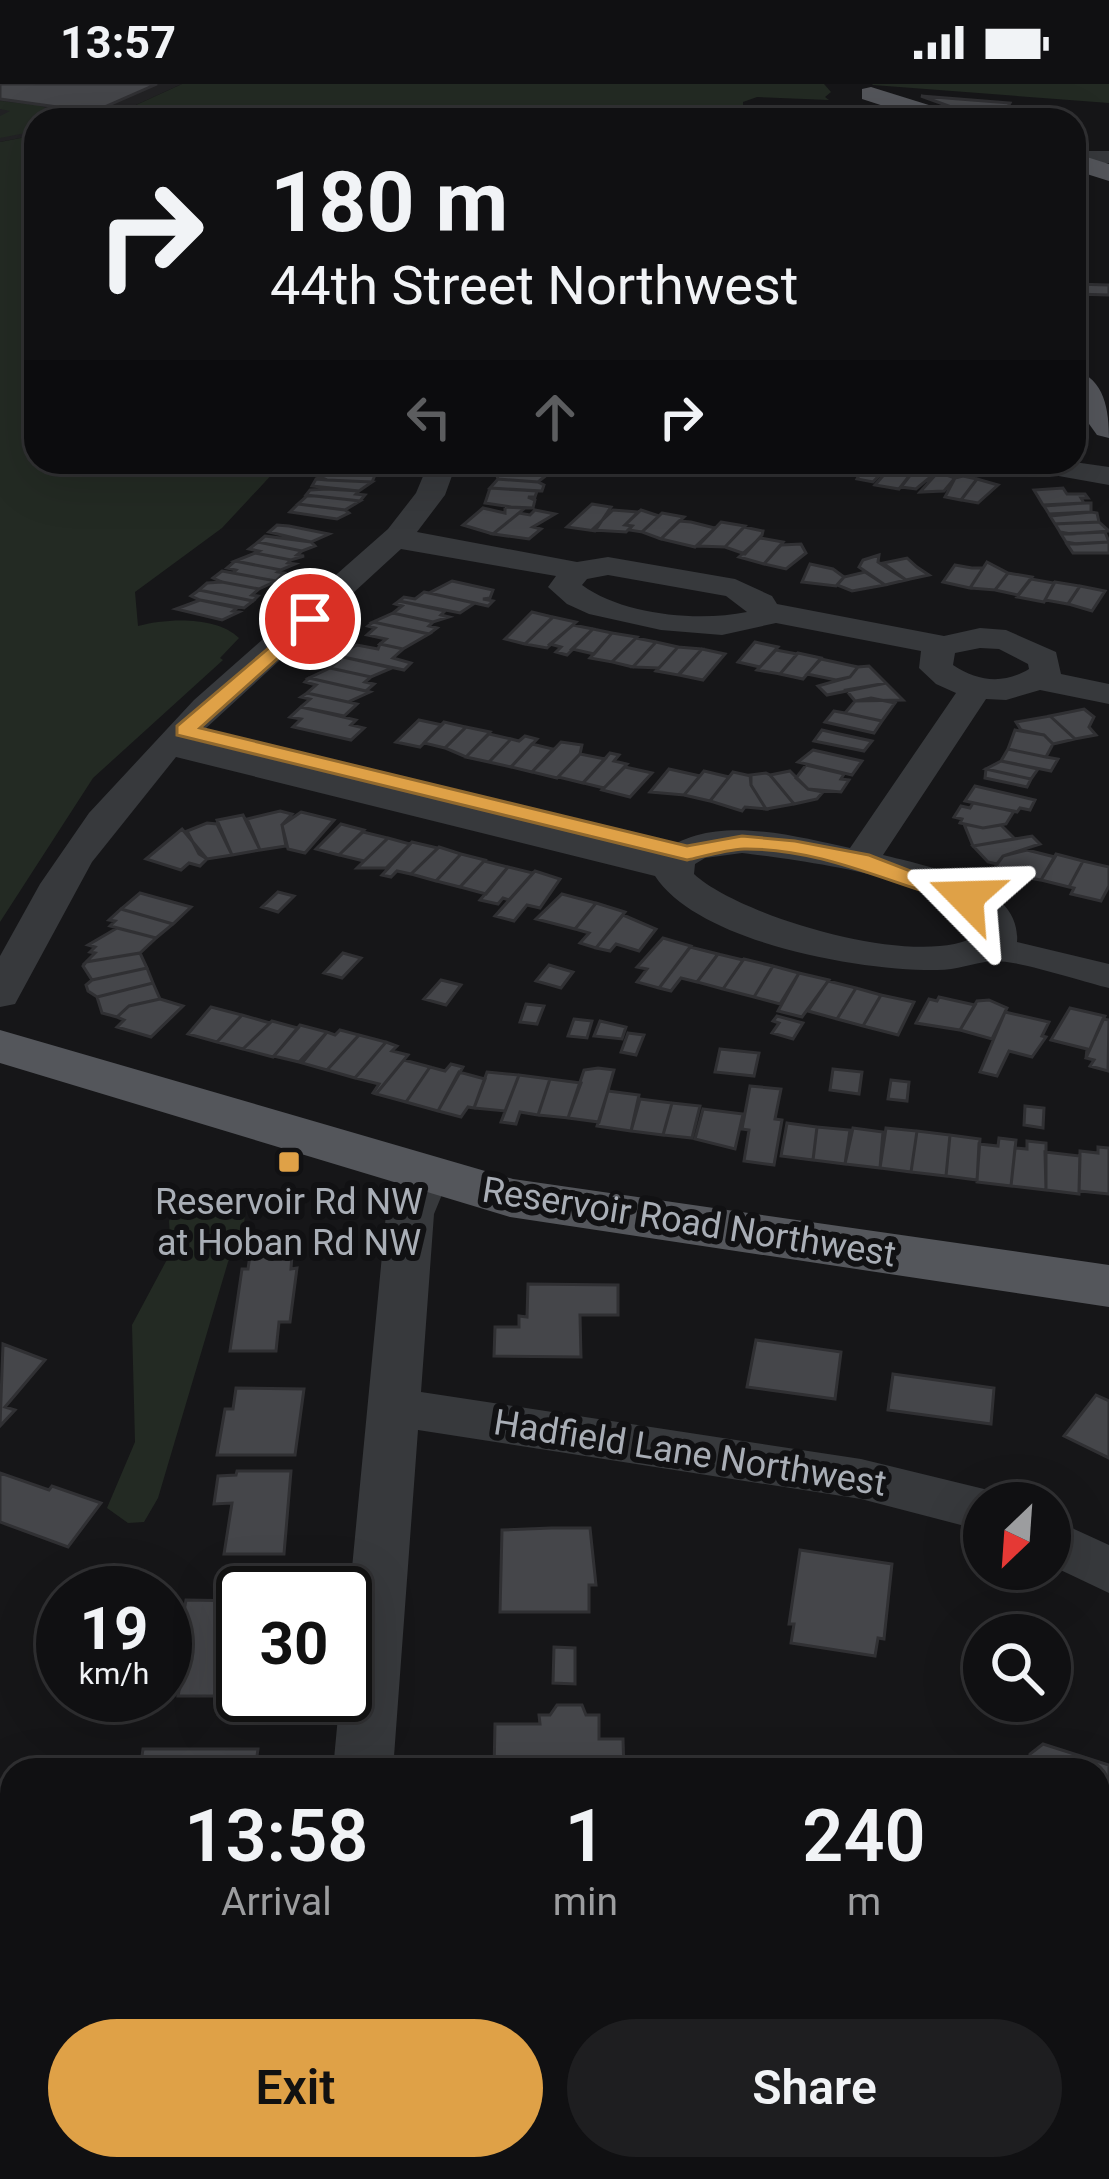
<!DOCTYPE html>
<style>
:root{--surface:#101012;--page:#1e1e20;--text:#f1f3f6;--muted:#9c9d9f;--line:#303032;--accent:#dfa147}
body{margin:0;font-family:Roboto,sans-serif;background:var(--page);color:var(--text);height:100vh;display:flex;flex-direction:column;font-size:45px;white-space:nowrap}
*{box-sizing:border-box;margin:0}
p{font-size:39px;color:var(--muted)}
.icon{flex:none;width:66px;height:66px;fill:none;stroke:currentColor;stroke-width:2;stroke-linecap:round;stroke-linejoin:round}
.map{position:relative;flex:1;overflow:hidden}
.drawer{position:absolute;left:0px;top:1674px;width:1110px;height:423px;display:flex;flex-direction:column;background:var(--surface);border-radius:36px 36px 0 0;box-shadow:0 12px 48px #0002,0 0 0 3px var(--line)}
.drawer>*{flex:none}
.top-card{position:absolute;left:24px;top:24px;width:1062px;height:366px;border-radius:36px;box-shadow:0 12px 48px #0002,0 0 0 3px var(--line);background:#101012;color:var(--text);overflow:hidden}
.needle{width:78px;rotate:205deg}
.controls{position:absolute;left:963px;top:1398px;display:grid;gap:24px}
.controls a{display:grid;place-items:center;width:108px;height:108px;border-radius:50%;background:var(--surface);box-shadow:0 12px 48px #0002,0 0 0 3px var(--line);font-size:60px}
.speed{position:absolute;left:36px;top:1482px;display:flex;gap:24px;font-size:60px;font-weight:700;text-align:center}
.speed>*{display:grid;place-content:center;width:156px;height:156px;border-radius:50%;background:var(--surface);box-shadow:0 12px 48px #0002,0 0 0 3px var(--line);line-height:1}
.speed small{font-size:30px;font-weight:400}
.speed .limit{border:6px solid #111;border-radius:18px;background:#fff;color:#111}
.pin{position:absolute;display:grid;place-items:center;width:102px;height:102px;color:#fff;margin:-51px;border:6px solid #fff;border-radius:50%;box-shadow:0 3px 12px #0007}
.me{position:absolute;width:132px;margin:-66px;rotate:292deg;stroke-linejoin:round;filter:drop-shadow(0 0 9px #0008)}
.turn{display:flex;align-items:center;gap:42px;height:252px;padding:0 48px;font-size:54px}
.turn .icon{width:156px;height:156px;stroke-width:2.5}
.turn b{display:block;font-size:84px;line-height:102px}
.lanes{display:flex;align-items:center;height:114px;padding:0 48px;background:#0003;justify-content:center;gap:60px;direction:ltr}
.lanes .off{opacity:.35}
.eta{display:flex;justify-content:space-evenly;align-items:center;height:204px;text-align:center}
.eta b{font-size:72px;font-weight:600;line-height:84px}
.primary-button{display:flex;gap:24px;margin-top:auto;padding:24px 48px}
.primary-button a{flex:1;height:138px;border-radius:72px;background:var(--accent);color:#111;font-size:48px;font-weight:600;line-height:138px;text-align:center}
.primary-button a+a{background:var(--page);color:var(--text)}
.status{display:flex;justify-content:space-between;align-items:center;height:84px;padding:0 60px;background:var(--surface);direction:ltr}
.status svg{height:33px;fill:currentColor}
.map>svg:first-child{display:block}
.built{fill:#222224}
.green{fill:#232a23}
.building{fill:#45464a;stroke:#303033;stroke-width:3}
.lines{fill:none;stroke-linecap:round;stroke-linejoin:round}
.minor{fill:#37393c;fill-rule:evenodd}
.major{fill:#54565b;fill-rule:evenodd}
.route{fill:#dfa147;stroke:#91692e;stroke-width:3}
.poi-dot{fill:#dfa147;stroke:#111113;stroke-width:4.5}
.labels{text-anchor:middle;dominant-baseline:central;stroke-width:12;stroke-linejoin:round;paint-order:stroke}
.poi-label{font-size:36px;fill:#a9aeb6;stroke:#111113}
.street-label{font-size:36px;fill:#a9aeb6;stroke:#111113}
</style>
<div class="status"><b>13:57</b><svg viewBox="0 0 49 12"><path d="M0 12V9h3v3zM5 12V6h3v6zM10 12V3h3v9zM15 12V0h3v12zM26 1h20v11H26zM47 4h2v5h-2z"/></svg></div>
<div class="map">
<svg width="1109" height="2095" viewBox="0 0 1109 2095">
<rect width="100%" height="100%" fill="#161618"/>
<path class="built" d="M0 0H182L103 36H36V51L0 58Z"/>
<path class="green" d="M182 0H824L831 8 825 13 829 16 757 13 743 18V22L669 36H89L112 32Z
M872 0H1109V19L873 1Z
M0 17 38 21 75 35 36 36V47L0 54V32L10 27 0 25Z
M36 51V378H278L276 386 222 444 135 508 138 542C167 534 217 532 239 554L220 574 223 576 93 694 0 838V58Z
M199 1107H235L246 1118 243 1151 228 1178 158 1414 144 1438 128 1439 107 1424 135 1358 132 1241 171 1168 169 1137 174 1124Z"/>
<path class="building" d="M0 0H157L93 28 0 15Z
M921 12 1010 19 1005 28 954 24Z
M1074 200 1109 201V211L1074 210Z
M337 378 373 379 376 389 321 386 324 379Z
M866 378H892L873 398 857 395Z
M895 378 917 382 899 405 875 401Z
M504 379H543L550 383 548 389H540L495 386Z
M919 380 939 386 916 405 901 403Z
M321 386 376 389 372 398 327 396 317 392Z
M495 386 540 389 548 390 538 398 498 395Z
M938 388 955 394 944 407 920 408Z
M963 392 977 395 961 416 945 413 955 394Z
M316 395 327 396 372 398 359 407 312 402Z
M498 395 538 398 544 401 542 407 490 404Z
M977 395 998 401 978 419 961 416Z
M490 404 537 407 535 413H528L535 416 533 424 511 423 485 419Z
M1063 404 1067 410H1085L1088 414H1081L1084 419 1043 421 1034 406Z
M327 405 359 407 356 410 365 411 360 417 306 411 310 406Z
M307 412H316L360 417 345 426 298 420Z
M1084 419H1091V428L1049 430 1044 422Z
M298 420 345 426 349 429 337 435 290 428Z
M592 420 611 423 595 447 567 443Z
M505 423 525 424 493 450 463 441 483 424 505 429Z
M535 426 555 430 533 443 541 445 529 455 493 450 519 429 530 431Z
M613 426 638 428 625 441 632 442 626 448 592 446Z
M641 426 659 432 642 448 629 446 632 442 625 441Z
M1091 428 1097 429 1099 438 1055 440 1050 432Z
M662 429 684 433 661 455 642 448Z
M679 437 691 438 715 444 695 463 661 455Z
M721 438 745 442 725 463 698 462Z
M1099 438 1109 447 1071 450 1060 448 1055 440Z
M277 441 289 442 329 450 311 458 269 448Z
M744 443 763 447 762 451 745 470 725 463Z
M1105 448 1109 458 1077 460 1066 458 1061 450Z
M265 452 311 458 315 462 302 467 258 458Z
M760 454 783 458 764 480 739 473Z
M258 458 302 467 297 471 304 472 291 476 255 469 259 467 249 465Z
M1109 458V469H1073L1067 460Z
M801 460 806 469 786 485 764 480 781 461Z
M255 469 291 476 288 479 295 480 281 486 235 477Z
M879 471 878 478 906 496 885 501 859 483 863 476Z
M907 474 917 483 929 491 906 496 883 479Z
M235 477 281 486 278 488 284 489 276 497 233 489 236 486 227 484Z
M987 478 1008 489 995 506 970 504Z
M810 480 833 485 844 493 836 502 802 498Z
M955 481 972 484H983L970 504 943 498Z
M222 487 233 489 276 497 259 505 222 498 213 494Z
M865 488 885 501 852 507 837 501 844 493Z
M1008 489 1032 493 1018 511 995 506Z
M1031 495 1054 499 1044 518 1017 513Z
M452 497 493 506 490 514 483 515 493 517 488 522 429 509Z
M222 498 259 505 252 511 258 512 253 517 199 506 207 499Z
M1055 498 1080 502 1068 520 1045 516Z
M1080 502 1105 507 1092 527 1068 520Z
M199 506 253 517 244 524 200 516 191 512Z
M424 508 429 509 475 519 460 529 399 517 404 513 415 515Z
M200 516 237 524 233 527 239 528 222 536 176 525Z
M399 517 445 527 441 531 449 533 433 538 393 529 402 522 395 520Z
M532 528 553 533 525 560 505 555Z
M393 529 433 538 429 542 437 544 429 550 373 538Z
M553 533 576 538 547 564 525 560Z
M373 538 429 550 403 565 380 560 386 555 367 551 375 544 368 542Z
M573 541 593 545 567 571 556 568 561 563 550 560Z
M593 545 612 549 594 570 572 565Z
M612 549 637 553 612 578 590 574Z
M636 554 656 558 633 583 612 578Z
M656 558 678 563 659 584 633 583Z
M755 558 778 563 760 583 738 578Z
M380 560 403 565 393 574 411 579 404 586 334 571 357 561 378 565Z
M678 563 702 565 678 591 656 587Z
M702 565 725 570 703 596 679 591Z
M776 566 797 570 780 590 757 586Z
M798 569 821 574 803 595 780 590Z
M334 571 392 584 371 593 330 584 338 577 329 575Z
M821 575 858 583 850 593 836 596 807 590Z
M869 582 886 599 827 611 818 602 850 593 858 583Z
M330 584 371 593 365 598 374 600 366 607 309 594Z
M309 594 366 607 370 608 348 618 307 609 316 601 305 598Z
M886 599 903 616 855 617 846 606Z
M307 609 348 618 357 620 344 632 301 623 310 615 301 613Z
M871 614 895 619 882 637 845 629 855 617Z
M301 623 356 636 351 641 364 644 351 656 293 643 301 635 290 633Z
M1084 625 1094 633 1089 643 1096 651 1075 655 1050 632Z
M834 627 845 629 882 637 874 649 825 638Z
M1050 632 1075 655 1053 660 1044 651 1021 646 1016 638Z
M419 636 442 641 420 663 396 658Z
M444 638 466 643 445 664 424 659Z
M466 643 490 648 466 673 445 664Z
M822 646 835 649 872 657 864 667 814 657Z
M1015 646 1044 651 1053 660 1046 673 1008 665Z
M489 650 511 655 489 678 466 673Z
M525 652 537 655 511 683 489 678 511 655 519 657Z
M561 658 582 661 580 670 557 694 532 688Z
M532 660 553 665 532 688 511 683Z
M1008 665 1046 673 1058 675 1051 687 1001 677Z
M813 666 862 677 852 691 798 678Z
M610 669 619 671 614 677 627 680 604 704 583 699Z
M580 670 605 675 583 699 558 693Z
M1001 677 1038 685 1031 695 986 685Z
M806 681 844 690 841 695 849 696 841 708 808 705 796 694Z
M625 683 652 689 630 713 602 706Z
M669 685 700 692 684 711 650 708Z
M986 685 1031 695 1027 703 985 694Z
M704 687 729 693 710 717 684 711Z
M790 687 808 705 823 708 817 715 794 720 770 691Z
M733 688 751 692V701L766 725 745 723 742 727 710 717Z
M766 689 770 691 794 720 766 725 751 701 750 691Z
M975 702 1035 716 1030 726 1020 724 1017 728 965 717Z
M973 719 1014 727 1006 740 983 744 960 739 962 735 954 733 961 722 970 724Z
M280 727 292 730 282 741 286 762 260 766 247 735Z
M301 728 334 736 305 769 288 765 282 741Z
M243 731 260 766 232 771 217 736Z
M207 739 217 740 232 771 207 775 199 770 187 747Z
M341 740 364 746 339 771 316 765Z
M964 740 983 744 1001 741 1015 755 973 762Z
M182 745 207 775 200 782 189 779 181 786 146 775Z
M363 748 388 754 364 777 339 771Z
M1032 752 1040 760 1003 772 997 780 988 778 973 762Z
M388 754 410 760 386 784H357Z
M412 758 438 764 411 790 397 787 391 793 382 791Z
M439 763 461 770 436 797 411 790Z
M1027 766 1055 773 1041 796 999 789 1001 785 995 783 1003 772Z
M461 770 485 776 460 803 436 797Z
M1056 770 1083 777 1069 803 1041 796Z
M484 777 508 783 486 810 460 803Z
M1083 777 1109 783V802L1101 817 1071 810 1074 804 1069 803Z
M508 783 533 789 509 816 503 814 498 820 480 816Z
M535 787 560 795 540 824 527 821 514 837 495 832Z
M278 808 294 812 278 828 262 823Z
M140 809 191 823 173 840 121 825Z
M562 810 596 819 575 845 536 835Z
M596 819 625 828 596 864 580 859 589 849 575 845Z
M121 825 173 840 156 854 110 842 115 837 109 836Z
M623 831 656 845 639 867 616 860 610 867 596 864Z
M117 844 156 854 140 869 86 878 95 869 90 868 95 863 88 861Z
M663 854 691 862 659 904 637 898 647 885 637 883Z
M690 863 718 870 697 898 681 894 671 907 659 904Z
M140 869 147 884 92 896 83 882 86 878Z
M343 869 361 874 342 894 324 889Z
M718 870 743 876 723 905 697 898Z
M744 875 773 882 754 913 723 905Z
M549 881 573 888 561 904 536 897Z
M773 882 799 889 780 920 754 913Z
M147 884 153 899 97 913 88 907 86 901 92 896Z
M799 889 829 896 802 933 778 927Z
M441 896 461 901 446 921 424 915Z
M828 897 856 904 837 935 808 927Z
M153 899 160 915 129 922 117 933 102 929 97 913Z
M856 904 881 911 863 942 837 935Z
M881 911 914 918 898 951 863 942Z
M939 913 975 921 960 946 916 939 929 915 937 917Z
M160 915 183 922 151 953 117 943 124 936 117 933 129 922Z
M989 916 1007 924 992 955 960 946 977 917Z
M526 920 544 922 537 940 520 938Z
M211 923 242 931 217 958 188 950Z
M1070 924 1105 932 1086 974 1087 965 1051 956Z
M1005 928 1049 938 1042 952 1046 953 1032 973 1009 967 997 992 980 988Z
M242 931 270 939 243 965 217 958Z
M777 932 803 939 793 955 772 949 779 939 773 937Z
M574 935 592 937 587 954 568 952Z
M1103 935 1109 936 1108 987 1090 982 1094 976 1086 974Z
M272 937 298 944 273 973 243 965Z
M600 937 626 943 622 955 594 952Z
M300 941 327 948 299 978 274 972Z
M340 946 359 951 327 986 302 979 327 948 335 951Z
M628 949 644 951 636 971 621 968Z
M359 951 386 958 355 994 327 986Z
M386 958 397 962 392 967 408 971 376 1010 373 1009 379 1000 355 994Z
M720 965 759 969 754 992 715 988Z
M404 976 430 983 406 1018 376 1010Z
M451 980 463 983 438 1027 406 1018 430 983 445 987Z
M598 984 614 986 599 1038 568 1034 584 986Z
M833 985 862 988 859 1010 830 1006Z
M459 988 485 995 474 1024 468 1023 461 1033 438 1027Z
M487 988 519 991 505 1027 474 1024Z
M519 991 550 995 538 1031 520 1028 516 1040 501 1038Z
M550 995 581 999 568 1034 538 1031Z
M891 996 909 998 907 1017 888 1015Z
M750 1002 781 1005 775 1035 782 1036 774 1081 744 1077 749 1046 742 1045Z
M608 1007 639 1011 631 1047 597 1042Z
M640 1015 672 1019 663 1051 631 1047Z
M672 1019 700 1022 692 1054 663 1051Z
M1025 1022 1044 1024 1043 1044 1024 1041Z
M703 1025 743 1030 735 1065 695 1055Z
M787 1039 817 1043 813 1076 781 1072Z
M817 1043 850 1046 845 1080 813 1076Z
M853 1044 883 1048 880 1084 845 1080Z
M886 1044 917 1047 911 1088 880 1084Z
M917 1047 950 1051 946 1092 911 1088Z
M950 1051 980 1055 977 1096 946 1092Z
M999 1054 1016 1056 1011 1102 977 1098 979 1060 998 1062Z
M1027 1057 1046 1059V1106L1011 1102 1015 1064 1027 1065Z
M1098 1063 1109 1064V1110L1079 1107 1080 1067 1098 1069Z
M1045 1068 1080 1072 1079 1110 1046 1106Z
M250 1171H292L291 1185 297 1184 290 1238H279L276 1267H230L242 1185H248Z
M528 1200 618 1201V1231H580L581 1273 494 1272 495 1243H519V1232L527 1233Z
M756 1256 841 1268 835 1315 747 1303Z
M3 1260 45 1276 5 1323 15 1326 0 1342Z
M893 1290 994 1304 991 1340 888 1326Z
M236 1304 304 1305 295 1371H217L225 1325H233Z
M1096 1311 1109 1317V1374L1064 1352Z
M237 1387H291L284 1470H224L232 1419 214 1420 218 1392 236 1391Z
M0 1389 49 1406 52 1402 101 1419 68 1463 0 1438Z
M551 1444H590L596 1501H589V1528H500L502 1446Z
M800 1466 892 1480 884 1555 878 1554 875 1572 791 1559 794 1540H789Z
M186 1516 243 1517V1580H235L230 1612H178L184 1582H174Z
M554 1563 575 1564V1600L553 1599Z
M557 1621H582L586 1631H599V1655H623L624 1686H494L495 1640H540L539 1631H550Z
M1043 1660 1109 1681V1826L1098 1823 1103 1790 1098 1789V1686H1027L1030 1670Z
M143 1665H258L255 1686H140Z
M545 2085H605L606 2095H545Z"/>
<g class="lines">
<path class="minor" d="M871 29 881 35 819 36 829 30Z
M1074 67H1109V79H1074Z
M429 378H457L445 411 417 448 577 478 608 473 735 495 772 512 777 520 944 552 980 544 1006 546 1056 568 1061 590 1109 600V620L1040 606 1006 616 986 615 883 771C926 782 1022 799 1017 858L1109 880V904C1083 898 1015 875 992 877 973 879 957 886 937 886 861 887 699 859 655 792L176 673 92 778 15 920 0 923V872L40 800 89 729 194 616 388 445 416 409ZM401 465 556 492 548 503 567 520 589 530 661 546 722 551 776 539 921 567 919 584 936 600 956 609 850 764C794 752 709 728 661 770L193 656ZM608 491 726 512 747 528C698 538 623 531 582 501L587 495ZM980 564 999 565 1028 580 1029 585C1003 601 977 597 953 581L955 569ZM742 769C789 775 971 796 978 851 923 887 740 833 694 790L695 780 705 774Z
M1011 378H1074L1109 383V401L1025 386Z
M427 1076 443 1080 450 1091 434 1130 421 1308 861 1375 984 1405 1003 1411 1007 1419H984V1447L861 1415 418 1346 393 1686H333L340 1611H345V1557L386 1130 411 1080Z
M1050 1434 1109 1461V1509L1050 1481Z
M294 2085H364V2095H292Z"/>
<path class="major" d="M871 3 961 31 964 36H927L862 15V5Z
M1074 69 1109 80V97L1074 86Z
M1074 286C1105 294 1109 327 1109 354L1097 351 1074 319Z
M0 946 513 1095 1109 1181V1223L510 1133 0 979Z"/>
</g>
<path class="route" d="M310 529 317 530V539L200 644 687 762 742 752 795 757 869 771 978 813 966 820C892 801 823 764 744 765 725 766 705 772 687 776L177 651V642Z"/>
<rect class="poi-dot" x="277" y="1066" width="24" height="24" rx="6"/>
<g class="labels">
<g class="poi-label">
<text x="289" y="1118">Reservoir Rd NW<tspan x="289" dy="41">at Hoban Rd NW</tspan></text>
</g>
<g class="street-label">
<text transform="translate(689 1138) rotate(9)">Reservoir Road Northwest</text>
<text transform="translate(690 1369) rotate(9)">Hadfield Lane Northwest</text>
</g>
</g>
</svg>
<div class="controls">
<a><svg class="needle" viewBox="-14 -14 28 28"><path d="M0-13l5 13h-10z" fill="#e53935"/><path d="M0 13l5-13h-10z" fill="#9c9d9f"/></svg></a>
<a><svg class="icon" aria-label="search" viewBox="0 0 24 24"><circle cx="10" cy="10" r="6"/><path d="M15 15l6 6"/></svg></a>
</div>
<div class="speed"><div>19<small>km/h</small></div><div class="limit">30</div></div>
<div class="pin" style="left:310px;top:535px;background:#d93025"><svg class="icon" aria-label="arrive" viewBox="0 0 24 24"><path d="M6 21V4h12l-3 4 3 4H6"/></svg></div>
<svg class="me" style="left:966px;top:813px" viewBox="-20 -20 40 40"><path d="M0-17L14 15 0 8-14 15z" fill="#dfa147" stroke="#fff" stroke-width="4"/></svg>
<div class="top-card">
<div class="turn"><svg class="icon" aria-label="right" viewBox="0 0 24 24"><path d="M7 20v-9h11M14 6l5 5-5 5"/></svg><div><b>180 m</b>44th Street Northwest</div></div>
<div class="lanes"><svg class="icon off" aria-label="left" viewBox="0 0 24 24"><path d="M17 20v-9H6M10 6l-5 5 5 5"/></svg><svg class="icon off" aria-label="ahead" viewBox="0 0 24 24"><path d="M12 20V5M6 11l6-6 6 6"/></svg><svg class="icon" aria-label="right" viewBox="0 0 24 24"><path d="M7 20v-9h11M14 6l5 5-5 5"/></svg></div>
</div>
<section class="drawer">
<div class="eta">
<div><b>13:58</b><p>Arrival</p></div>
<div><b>1</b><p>min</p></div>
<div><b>240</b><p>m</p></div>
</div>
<div class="primary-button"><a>Exit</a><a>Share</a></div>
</section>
</div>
